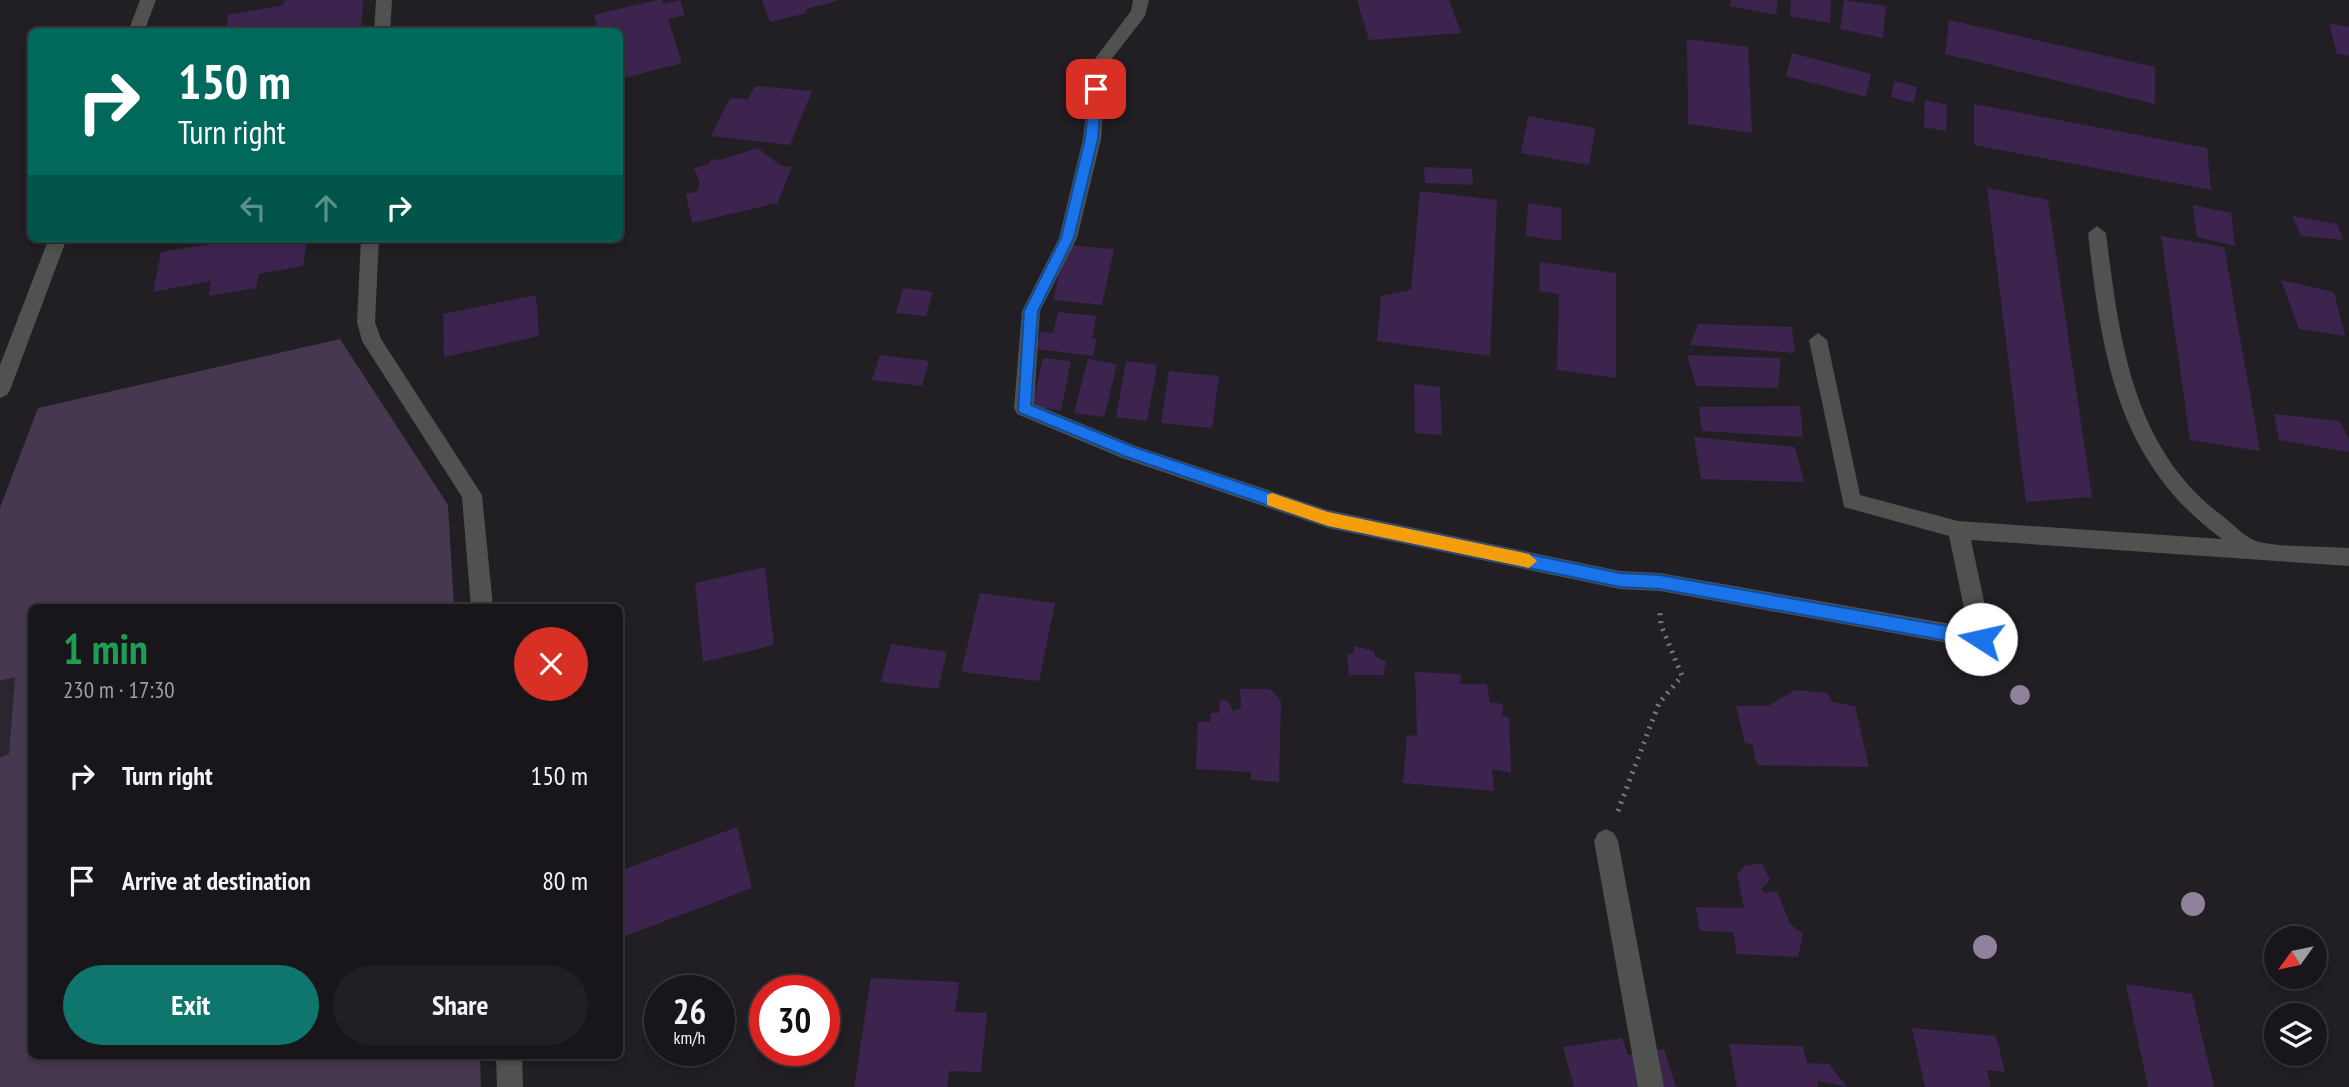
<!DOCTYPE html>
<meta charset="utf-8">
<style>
:root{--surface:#19161b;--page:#221f24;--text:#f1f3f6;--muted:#9f9fa3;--line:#37353a;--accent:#0f766e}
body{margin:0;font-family:"PT Sans Narrow",sans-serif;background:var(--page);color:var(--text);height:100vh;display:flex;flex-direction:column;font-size:26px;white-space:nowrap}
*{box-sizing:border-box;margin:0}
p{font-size:23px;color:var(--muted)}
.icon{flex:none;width:38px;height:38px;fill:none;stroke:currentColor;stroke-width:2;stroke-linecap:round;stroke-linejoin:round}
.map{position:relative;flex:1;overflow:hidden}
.panel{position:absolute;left:28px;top:604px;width:595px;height:455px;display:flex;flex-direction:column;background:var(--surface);border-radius:10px;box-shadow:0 4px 10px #0003,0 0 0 2px var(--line)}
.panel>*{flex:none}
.top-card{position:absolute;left:28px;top:28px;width:595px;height:214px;border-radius:10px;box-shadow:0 4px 10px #0003,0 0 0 2px var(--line);background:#00695c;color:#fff;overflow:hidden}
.needle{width:46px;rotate:237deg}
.fabs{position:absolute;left:2264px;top:926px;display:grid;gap:14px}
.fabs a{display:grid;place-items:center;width:63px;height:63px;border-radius:50%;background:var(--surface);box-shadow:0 4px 10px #0003,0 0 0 2px var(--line);font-size:35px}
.speed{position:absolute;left:644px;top:975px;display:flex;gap:14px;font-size:35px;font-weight:700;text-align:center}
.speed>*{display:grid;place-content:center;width:91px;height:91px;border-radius:50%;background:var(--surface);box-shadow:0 4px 10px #0003,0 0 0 2px var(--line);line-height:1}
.speed small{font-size:18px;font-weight:400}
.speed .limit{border:10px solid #d22;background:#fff;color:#111}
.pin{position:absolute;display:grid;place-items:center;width:60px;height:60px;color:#fff;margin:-30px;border-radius:14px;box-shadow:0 4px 10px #0006}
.me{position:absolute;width:77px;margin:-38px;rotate:280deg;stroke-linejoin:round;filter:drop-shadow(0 0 5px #0008)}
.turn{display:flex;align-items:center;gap:24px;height:147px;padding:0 35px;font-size:32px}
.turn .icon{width:91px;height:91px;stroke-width:2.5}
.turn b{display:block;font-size:49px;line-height:60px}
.lanes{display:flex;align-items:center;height:66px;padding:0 35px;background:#0003;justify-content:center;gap:35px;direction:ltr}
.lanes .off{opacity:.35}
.round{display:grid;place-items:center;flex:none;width:74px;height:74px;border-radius:37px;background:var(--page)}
.head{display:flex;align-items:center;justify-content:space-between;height:119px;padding:0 35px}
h1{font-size:42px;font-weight:600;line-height:52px;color:#1e9e55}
.action{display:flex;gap:14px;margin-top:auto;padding:14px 35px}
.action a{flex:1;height:80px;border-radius:42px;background:var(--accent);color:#fff;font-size:28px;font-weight:600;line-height:80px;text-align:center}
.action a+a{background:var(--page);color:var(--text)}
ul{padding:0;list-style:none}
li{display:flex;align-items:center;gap:21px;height:105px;padding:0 35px}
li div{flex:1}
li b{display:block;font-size:26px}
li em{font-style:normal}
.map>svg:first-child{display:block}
.built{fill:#2b2530}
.green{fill:#473852}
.building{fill:#3d244f}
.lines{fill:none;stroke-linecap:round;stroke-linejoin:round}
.path{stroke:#7c797e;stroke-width:5;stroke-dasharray:2 6;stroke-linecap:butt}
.minor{fill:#4f524f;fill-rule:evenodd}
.tree{fill:#90819c}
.route{fill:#1a73e8;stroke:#114b97;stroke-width:2}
.slow{fill:#f59e0b}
</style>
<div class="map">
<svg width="2349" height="1087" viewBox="0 0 2349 1087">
<rect width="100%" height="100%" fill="#211e24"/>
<path class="built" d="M15 677 9 754 0 757V681Z"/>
<path class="green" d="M340 339 448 505 454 607H32V1055H480L481 1087H0V757L9 754 15 677 0 681V508L38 408Z"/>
<path class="building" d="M291 0H363L361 32H226L228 15 284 5V1Z
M657 0H662L663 4 680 0 685 15 668 19 682 63 620 79V32H598L594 15Z
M762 0H837V1L806 9 807 13 770 22Z
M1357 0H1449L1461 33 1369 40Z
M1731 0H1778L1776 15 1730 6Z
M1791 0H1831L1830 23 1790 16Z
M1844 0 1886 6 1883 38 1840 29Z
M1949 20 2155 67V104L1945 54Z
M2329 23 2349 27V56L2337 54Z
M1687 39 1748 47 1752 133 1688 124Z
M1792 53 1871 74 1866 97 1786 76Z
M1894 81 1917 87 1914 103 1891 97Z
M755 86 812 91 790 145 711 136 730 98 748 99Z
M1925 100 1947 105 1946 131 1924 127Z
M1974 104 2207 148 2211 190 1974 145Z
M1528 116 1595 128 1589 165 1521 153Z
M758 148 781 166 792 167 777 204 769 203V205L692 223 686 194 696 192 700 183 694 168 709 164 711 159 720 160Z
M1424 167 1472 169 1473 185 1425 183Z
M1987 188 2048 200 2092 497 2026 502Z
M1420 191 1497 200 1490 356 1377 341 1381 296 1411 290Z
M1528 203 1561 208V241L1526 236Z
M2193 205 2231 213 2235 246 2197 237Z
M2292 216 2337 224 2343 240 2301 236Z
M2161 236 2224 247 2260 451 2190 440Z
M247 238H307L303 266 259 274 256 288 209 296 211 281 153 292 161 252Z
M1066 245 1114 249 1102 305 1053 300Z
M1540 262 1616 273V378L1557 370 1559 294 1539 291Z
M2281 280 2334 292 2345 336 2299 329Z
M903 288 933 292 926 316 896 313Z
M536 295 539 336 444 357 443 314Z
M1058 312 1096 316 1092 338 1097 339 1093 356 1036 349 1041 332 1053 333Z
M1698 324 1792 327 1795 353 1690 345Z
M880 355 929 361 922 386 872 380Z
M1687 355 1781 358 1778 388 1696 386Z
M1043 358 1071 361 1061 410 1032 407Z
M1088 359 1117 364 1104 417 1074 413Z
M1126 361 1157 365 1147 421 1116 417Z
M1169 371 1219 376 1212 428 1161 423Z
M1414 384 1440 387 1442 435 1415 433Z
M1800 406 1803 437 1702 431 1699 407Z
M2274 414 2340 421 2349 440V452L2279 440Z
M1694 437 1795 447 1804 482 1701 479Z
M765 567 774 645 703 662 695 583Z
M980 593 1055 603 1039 681 961 672Z
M891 644 947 652 938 689 881 682Z
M1355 646 1374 651 1375 656 1386 662 1383 675H1349L1347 654H1353Z
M1415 672 1461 674 1460 684H1487L1490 702 1503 704 1502 716 1509 717 1511 773 1492 769 1494 791 1403 783 1407 736 1417 735Z
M1240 689H1270L1281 701 1279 782 1251 780V772L1196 769 1198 722H1210L1211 713H1219L1220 700 1228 701 1233 711 1241 708Z
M1795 690 1828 693 1832 702 1855 706 1869 767 1757 765 1752 744 1745 743 1736 706H1768Z
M737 827 752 888 620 938V871Z
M1762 863 1770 880 1761 889 1765 893 1777 891 1790 924 1803 934 1798 957 1737 954 1733 932 1700 931 1696 907 1744 908 1737 874 1745 866Z
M871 978 959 982 955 1012 987 1013 981 1072 949 1071 947 1087H854Z
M2126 984 2192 994 2214 1087H2148Z
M1912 1028 1996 1036 2005 1072 1987 1070 1991 1087H1925Z
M1622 1038 1628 1055 1664 1049 1676 1087H1574L1563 1047Z
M1729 1044 1803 1046 1807 1063 1829 1064 1847 1087 1818 1081V1087H1737Z"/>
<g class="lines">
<path class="path" d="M1618 811 1659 703 1682 676 1661 625 1660 613"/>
<path class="minor" d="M140 0H156L144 32H128Z
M376 0H392L390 32H374Z
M1133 0H1149L1145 16 1107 65 1101 139 1077 238 1040 311 1034 404 1136 446 1328 510 1620 571 1660 573 1968 627 1949 536 1844 507 1809 340 1818 333 1827 340 1860 495 1958 521 2222 539C2116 461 2102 355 2088 233L2097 226 2106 233C2119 336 2131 446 2220 514 2231 522 2246 539 2259 542 2287 548 2320 546 2349 548V566L1971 540 1992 639 1989 646 1981 649 1660 591 1620 589 1328 528 1122 458 1017 414 1014 408 1022 311 1059 238 1083 139 1091 64 1131 11Z
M49 238H67L10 390 7 395 0 398V365Z
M361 238H379L375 322 381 339 482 495 493 607H471L462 497 362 341 357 322Z
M1606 829 1614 833 1618 841 1664 1087H1638L1594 841 1598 833Z
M496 1055H522L523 1087H497Z"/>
</g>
<g class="tree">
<circle cx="2020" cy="695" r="10"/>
<circle cx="2193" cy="904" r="12"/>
<circle cx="1985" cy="947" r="12"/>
</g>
<path class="route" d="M1096 85 1102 89 1098 139 1074 238 1038 311 1031 405 1134 447 1328 512 1620 573 1660 575 1981 632 1987 634V645L1981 647 1660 589 1620 587 1328 526 1124 456 1018 412 1024 311 1061 238 1085 139 1090 89Z"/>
<path class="slow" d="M1272 493 1328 512 1529 554 1537 561 1529 568 1328 526 1267 505V495Z"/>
</svg>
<div class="fabs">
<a><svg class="needle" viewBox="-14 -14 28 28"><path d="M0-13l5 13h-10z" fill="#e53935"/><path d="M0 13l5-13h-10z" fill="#9f9fa3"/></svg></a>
<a><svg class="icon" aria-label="layers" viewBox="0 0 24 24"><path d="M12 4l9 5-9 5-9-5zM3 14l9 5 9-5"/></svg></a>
</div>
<div class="speed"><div>26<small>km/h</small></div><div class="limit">30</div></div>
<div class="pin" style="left:1096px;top:89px;background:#d93025"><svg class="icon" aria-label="arrive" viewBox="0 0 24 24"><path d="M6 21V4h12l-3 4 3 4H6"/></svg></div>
<svg class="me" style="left:1981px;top:639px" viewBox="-20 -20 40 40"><circle r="19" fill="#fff"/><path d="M0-13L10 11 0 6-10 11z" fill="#1a73e8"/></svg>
<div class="top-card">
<div class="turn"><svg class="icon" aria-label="right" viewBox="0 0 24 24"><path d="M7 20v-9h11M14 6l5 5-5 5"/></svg><div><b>150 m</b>Turn right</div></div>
<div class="lanes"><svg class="icon off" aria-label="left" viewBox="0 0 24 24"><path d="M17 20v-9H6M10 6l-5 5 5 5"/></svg><svg class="icon off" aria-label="ahead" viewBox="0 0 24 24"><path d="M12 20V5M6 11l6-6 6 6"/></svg><svg class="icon" aria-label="right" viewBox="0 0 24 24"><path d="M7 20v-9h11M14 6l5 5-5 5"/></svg></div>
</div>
<section class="panel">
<div class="head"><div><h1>1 min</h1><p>230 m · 17:30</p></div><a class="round" style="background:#d93025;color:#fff"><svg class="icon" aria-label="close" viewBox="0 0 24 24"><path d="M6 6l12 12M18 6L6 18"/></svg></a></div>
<ul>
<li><svg class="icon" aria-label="right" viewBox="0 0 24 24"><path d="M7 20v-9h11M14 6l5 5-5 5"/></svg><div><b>Turn right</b></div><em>150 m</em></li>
<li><svg class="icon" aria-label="arrive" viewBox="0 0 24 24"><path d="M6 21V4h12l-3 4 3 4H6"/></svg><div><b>Arrive at destination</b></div><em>80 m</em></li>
</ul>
<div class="action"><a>Exit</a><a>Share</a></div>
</section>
</div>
